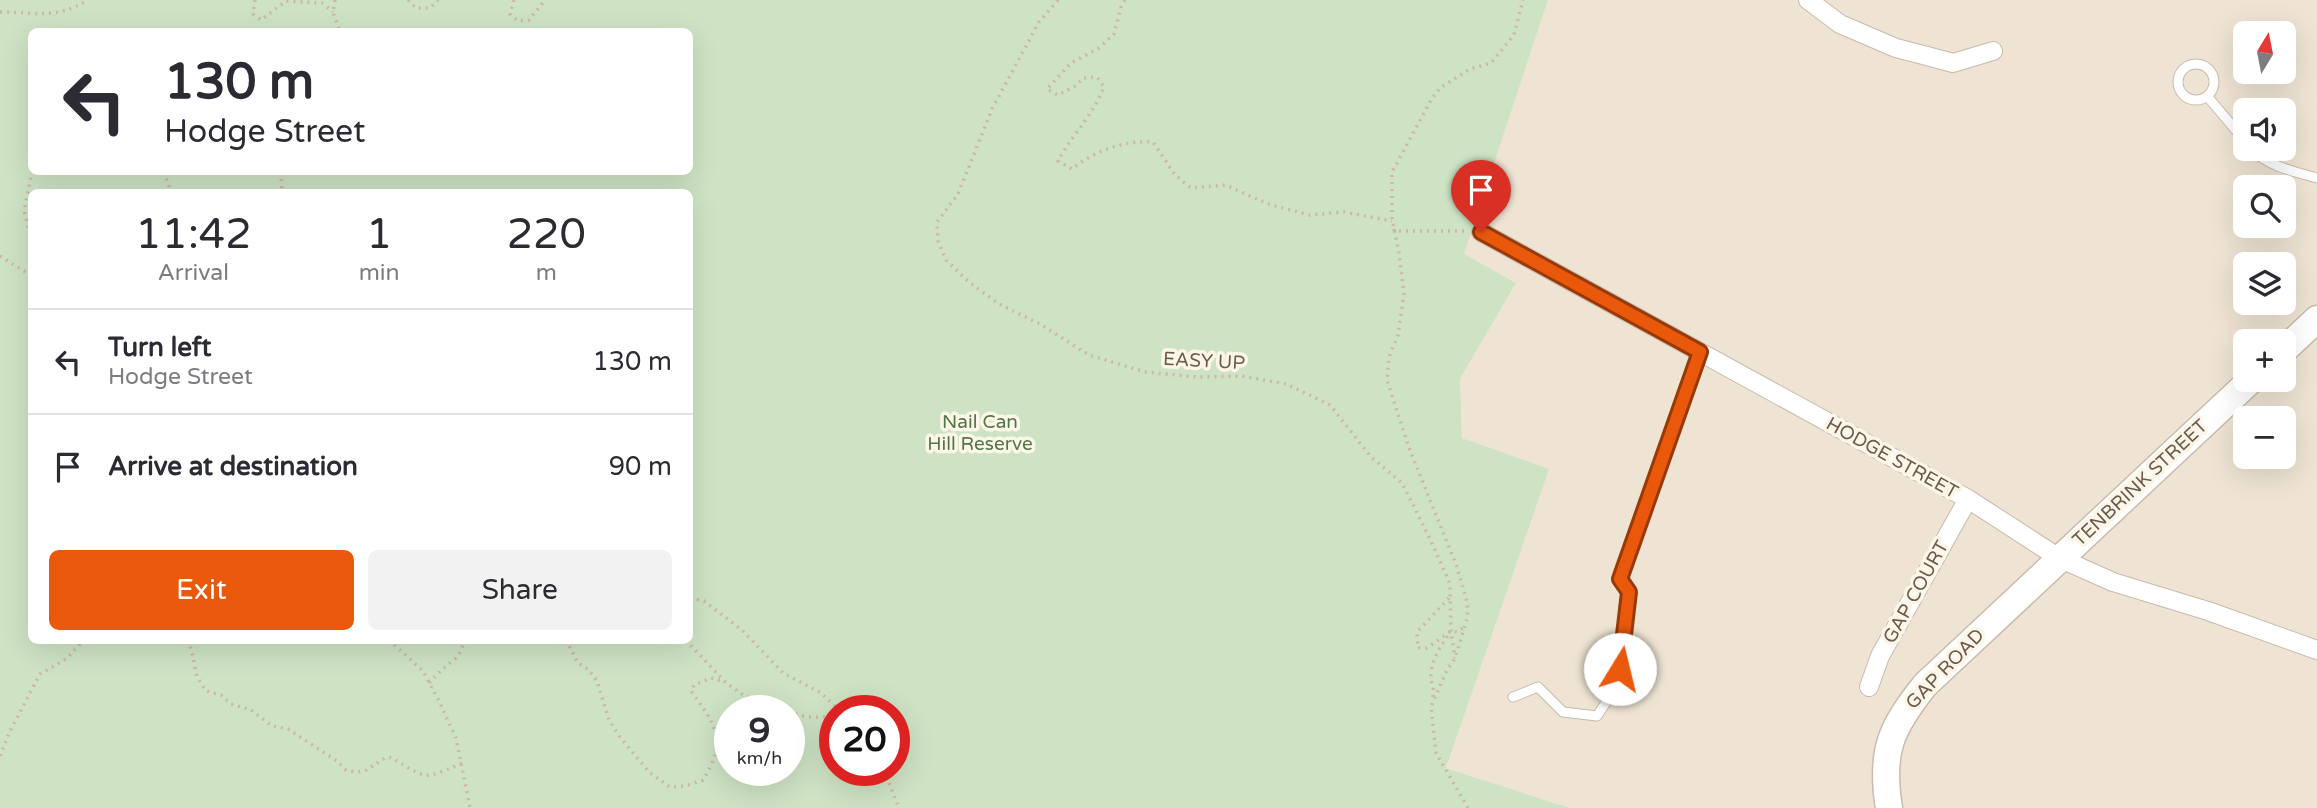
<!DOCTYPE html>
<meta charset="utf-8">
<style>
:root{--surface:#fff;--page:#f2f2f3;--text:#2b2b33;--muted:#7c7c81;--line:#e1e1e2;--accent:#ea580c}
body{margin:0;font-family:"Varela Round",sans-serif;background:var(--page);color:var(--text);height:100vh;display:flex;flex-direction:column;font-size:26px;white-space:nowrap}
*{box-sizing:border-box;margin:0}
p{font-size:23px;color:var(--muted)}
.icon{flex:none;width:38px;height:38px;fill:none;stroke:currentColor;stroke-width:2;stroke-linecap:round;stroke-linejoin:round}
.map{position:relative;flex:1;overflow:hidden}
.details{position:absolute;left:28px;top:189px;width:665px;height:455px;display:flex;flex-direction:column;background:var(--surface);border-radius:10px;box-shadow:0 7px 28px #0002}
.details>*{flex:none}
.hud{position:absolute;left:28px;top:28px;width:665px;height:147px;border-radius:10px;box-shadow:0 7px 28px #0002;background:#fff;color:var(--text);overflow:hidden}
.needle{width:46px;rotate:10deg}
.fabs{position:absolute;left:2233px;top:21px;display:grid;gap:14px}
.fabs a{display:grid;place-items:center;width:63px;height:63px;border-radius:10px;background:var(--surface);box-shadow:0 7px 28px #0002;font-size:35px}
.speed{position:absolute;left:714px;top:695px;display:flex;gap:14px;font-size:35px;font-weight:700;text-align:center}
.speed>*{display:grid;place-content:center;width:91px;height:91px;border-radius:50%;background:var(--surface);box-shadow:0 7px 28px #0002;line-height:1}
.speed small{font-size:18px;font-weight:400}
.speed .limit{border:10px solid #d22;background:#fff;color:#111}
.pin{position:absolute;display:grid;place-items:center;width:60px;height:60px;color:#fff;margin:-72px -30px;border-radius:50% 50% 50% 0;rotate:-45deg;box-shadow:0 0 7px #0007}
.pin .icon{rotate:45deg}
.me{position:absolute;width:77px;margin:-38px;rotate:9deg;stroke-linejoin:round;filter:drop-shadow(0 0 5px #0008)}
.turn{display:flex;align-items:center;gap:24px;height:147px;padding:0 21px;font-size:32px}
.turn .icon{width:91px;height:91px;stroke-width:2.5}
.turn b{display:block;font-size:49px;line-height:60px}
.eta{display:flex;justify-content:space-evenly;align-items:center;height:119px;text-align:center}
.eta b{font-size:42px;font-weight:600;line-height:49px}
.button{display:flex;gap:14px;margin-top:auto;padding:14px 21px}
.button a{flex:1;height:80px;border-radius:10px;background:var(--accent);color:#fff;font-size:28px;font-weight:600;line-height:80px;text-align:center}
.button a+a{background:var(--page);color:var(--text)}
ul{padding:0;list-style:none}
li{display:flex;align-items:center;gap:21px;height:105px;padding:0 21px;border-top:2px solid var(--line)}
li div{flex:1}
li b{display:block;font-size:26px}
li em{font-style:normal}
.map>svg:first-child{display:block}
.residential{fill:#efe4d3;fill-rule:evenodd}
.green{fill:#cee3c4;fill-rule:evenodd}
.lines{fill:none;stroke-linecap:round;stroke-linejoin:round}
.lane-casing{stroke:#c7baac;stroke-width:11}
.street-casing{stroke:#c7baac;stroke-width:20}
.secondary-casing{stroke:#cabbab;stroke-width:29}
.path{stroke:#ceb7a3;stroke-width:3.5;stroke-dasharray:2 5;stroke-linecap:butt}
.lane{stroke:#fff;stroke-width:9}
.street{stroke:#fff;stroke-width:18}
.secondary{stroke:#fff;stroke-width:26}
.route-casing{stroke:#983908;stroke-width:18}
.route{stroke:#ea580c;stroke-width:12}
.labels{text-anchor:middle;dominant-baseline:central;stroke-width:7;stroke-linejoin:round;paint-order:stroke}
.street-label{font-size:19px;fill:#6d5b4d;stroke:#fcf6e9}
.park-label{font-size:19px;fill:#54774a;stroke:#fcf6e9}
</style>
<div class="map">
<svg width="2317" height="808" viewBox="0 0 2317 808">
<rect width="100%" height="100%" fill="#f8f2e4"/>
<path class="residential" d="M1548 0H2317V808H1570L1446 768 1548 470 1462 438 1460 379 1516 283 1463 255ZM2245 33H2284V72H2245ZM2245 110H2284V149H2245ZM2245 187H2284V226H2245ZM2245 264H2284V303H2245ZM2245 341H2284V380H2245ZM2245 418H2284V457H2245Z"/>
<path class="green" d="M0 0H1548L1464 254 1516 283 1460 379 1462 438 1549 469 1446 768 1570 808H0ZM32 32H690V172H32ZM32 192H690V640H32ZM730 710H789V770H730ZM835 710H894V770H835Z"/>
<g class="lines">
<defs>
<path id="lane" d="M2178 82a18 18 0 1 1 36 0a18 18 0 1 1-36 0Z
M2207 96 2245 141
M2252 149C2266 166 2296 172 2317 178
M1513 697 1538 687 1563 712 1597 716 1615 689 1624 649 1629 592 1620 579 1700 352"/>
<path id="street" d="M1808 0 1840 24 1896 48 1927 56 1953 63 1993 51
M1481 232 1968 499 2059 558 2113 582 2208 611 2317 650
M1869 687 1880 656 1968 499"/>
<path id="secondary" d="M2284 350 2317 319
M1889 808C1880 752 1890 729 1925 685L2251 380"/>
</defs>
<use href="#lane" class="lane-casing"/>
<use href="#street" class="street-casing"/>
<use href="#secondary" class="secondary-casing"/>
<path class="path" d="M255 0 253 14 261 20 286 1 322 3 333 12
M335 0 333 12 340 32
M408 0 416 8H430L438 0
M514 0 510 14 518 21 529 20 545 0
M1058 0 1039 22 992 109 958 194 937 222 938 241 946 260 969 282 999 304 1040 324 1089 355 1146 372 1197 377 1242 376 1286 384 1330 405 1371 457 1402 483 1431 541 1450 584 1451 631 1455 658
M1125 0 1121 7 1114 34 1099 48 1071 63 1047 89 1058 95 1077 85 1083 78 1097 77 1104 87C1093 115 1072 135 1058 161L1072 169C1094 151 1124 140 1153 142L1175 175 1191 188 1225 185 1271 205 1310 215 1344 212 1392 221
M0 12C37 12 54 20 88 0
M164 172 171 192
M281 172 282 192
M1394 229V231H1465
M32 241 24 211 32 172
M0 256 32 276
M690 598 704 601 742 630 783 673 821 693 839 710
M1449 598 1417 632 1418 648H1427L1451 631 1457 632 1463 628
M188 640 192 652 197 677 206 691 221 695 231 704 251 710 272 726 288 729 337 761 346 770 357 772 365 771 385 758 389 757C401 762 413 773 425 775 433 777 454 766 463 763
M389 640 423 671 439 701 456 738 470 808
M566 640 578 663 588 669 597 681 609 720 620 737 649 772 670 787 685 786 703 780C728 740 715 724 691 691L694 685 711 678 725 682
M686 640 725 682 746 697 765 698 788 710
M429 683C438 673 445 667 455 659 461 654 461 646 467 640
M1433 697C1435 688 1430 682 1431 674 1432 659 1440 647 1448 636
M789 711C804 719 818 718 835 715
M0 756 9 733 40 674 66 659 84 640
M884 770 899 808
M1468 808 1436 753 1431 707 1446 672 1455 658 1467 619 1468 609 1466 598 1457 567 1408 445 1387 380 1389 357 1398 335 1404 294 1399 253 1392 218V172L1431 100 1440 88 1470 69 1491 63 1514 35 1523 0"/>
<use href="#lane" class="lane"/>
<use href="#street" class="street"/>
<use href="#secondary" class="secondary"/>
</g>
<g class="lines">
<defs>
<path id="route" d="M1481 232 1700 352 1620 579 1629 592 1620 669"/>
</defs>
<use href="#route" class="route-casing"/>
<use href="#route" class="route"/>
</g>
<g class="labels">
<g class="street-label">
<text transform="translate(1204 361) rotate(3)">EASY UP</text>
<text transform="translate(1892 458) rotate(29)">HODGE STREET</text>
<text transform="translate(2140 483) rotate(-43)">TENBRINK STREET</text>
<text transform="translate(1916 592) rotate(-61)">GAP COURT</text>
<text transform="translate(1945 669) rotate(-46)">GAP ROAD</text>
</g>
<g class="park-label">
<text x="980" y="422">Nail Can<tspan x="980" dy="22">Hill Reserve</tspan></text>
</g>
</g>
</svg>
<div class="fabs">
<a><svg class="needle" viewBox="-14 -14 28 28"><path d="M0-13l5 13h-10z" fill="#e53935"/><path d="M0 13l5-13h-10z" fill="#7c7c81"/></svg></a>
<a><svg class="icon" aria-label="sound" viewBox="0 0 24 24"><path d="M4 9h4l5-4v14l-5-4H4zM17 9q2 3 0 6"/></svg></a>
<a><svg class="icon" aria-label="search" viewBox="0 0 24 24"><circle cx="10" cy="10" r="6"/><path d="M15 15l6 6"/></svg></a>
<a><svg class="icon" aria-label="layers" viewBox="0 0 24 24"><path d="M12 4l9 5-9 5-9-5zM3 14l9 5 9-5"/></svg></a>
<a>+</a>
<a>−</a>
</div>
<div class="speed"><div>9<small>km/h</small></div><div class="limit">20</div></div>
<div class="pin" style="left:1481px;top:232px;background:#d93025"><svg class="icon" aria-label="arrive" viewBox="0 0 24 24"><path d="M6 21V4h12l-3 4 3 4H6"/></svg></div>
<svg class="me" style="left:1620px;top:669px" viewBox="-20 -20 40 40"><circle r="19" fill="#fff"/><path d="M0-13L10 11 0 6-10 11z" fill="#ea580c"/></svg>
<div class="hud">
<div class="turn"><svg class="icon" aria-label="left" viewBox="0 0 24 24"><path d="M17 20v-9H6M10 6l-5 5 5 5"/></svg><div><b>130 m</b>Hodge Street</div></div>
</div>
<section class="details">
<div class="eta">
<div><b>11:42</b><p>Arrival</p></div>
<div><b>1</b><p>min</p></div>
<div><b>220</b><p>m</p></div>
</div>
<ul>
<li><svg class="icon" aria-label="left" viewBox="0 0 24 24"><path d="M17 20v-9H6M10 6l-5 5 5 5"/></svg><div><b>Turn left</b><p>Hodge Street</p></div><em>130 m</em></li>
<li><svg class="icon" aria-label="arrive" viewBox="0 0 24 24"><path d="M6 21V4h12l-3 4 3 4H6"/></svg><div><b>Arrive at destination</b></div><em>90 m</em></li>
</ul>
<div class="button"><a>Exit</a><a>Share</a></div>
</section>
</div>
